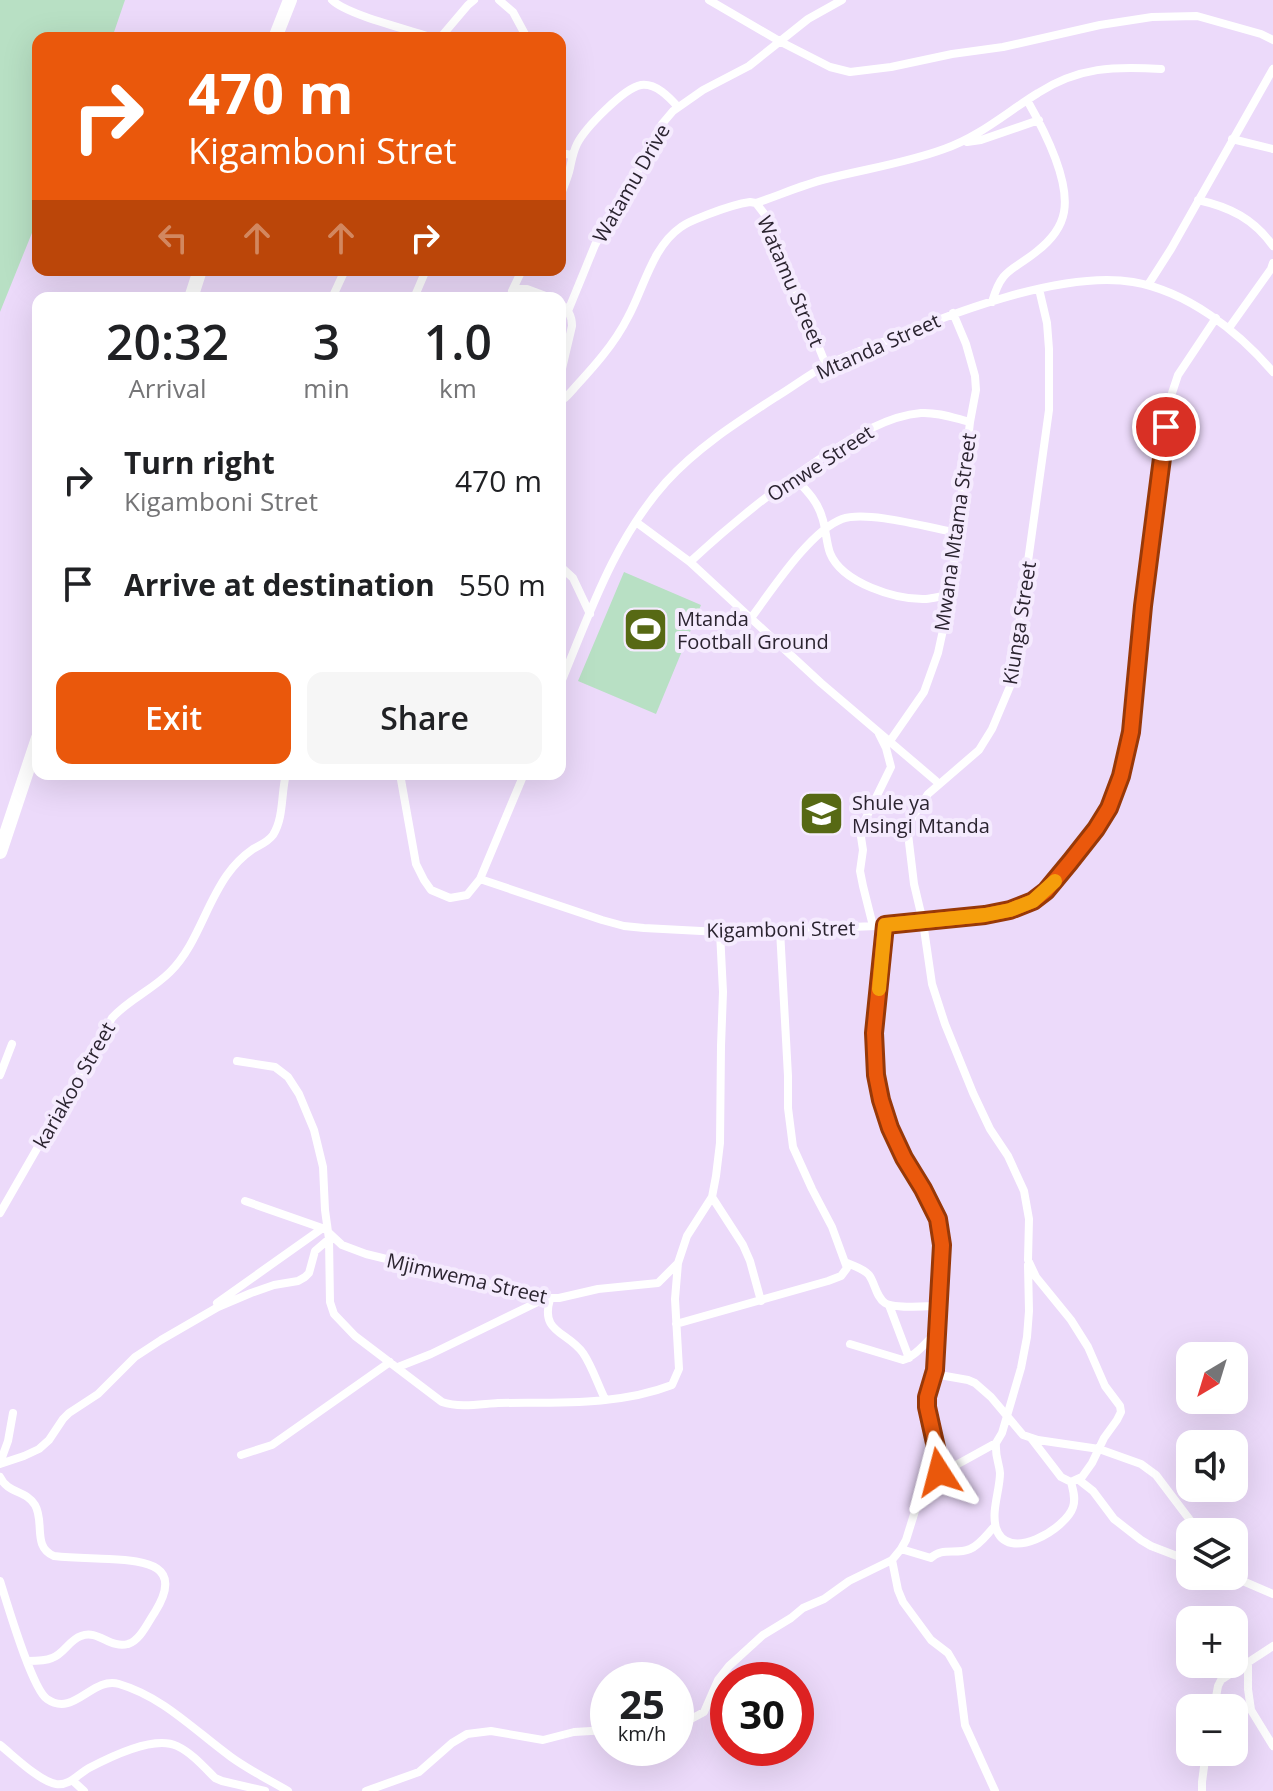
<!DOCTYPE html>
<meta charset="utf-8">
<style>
:root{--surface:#fff;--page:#f6f6f6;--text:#202124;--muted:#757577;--accent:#ea580c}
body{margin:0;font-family:"Open Sans",sans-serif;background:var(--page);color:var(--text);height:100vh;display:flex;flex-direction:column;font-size:30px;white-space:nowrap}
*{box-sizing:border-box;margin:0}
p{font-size:26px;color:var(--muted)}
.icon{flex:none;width:44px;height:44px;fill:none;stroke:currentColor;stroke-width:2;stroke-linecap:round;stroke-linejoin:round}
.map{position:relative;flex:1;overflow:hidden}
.side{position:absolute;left:32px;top:292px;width:534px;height:488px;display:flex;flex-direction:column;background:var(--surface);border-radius:16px;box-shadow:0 8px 32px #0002}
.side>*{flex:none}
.banner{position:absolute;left:32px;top:32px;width:534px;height:244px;border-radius:16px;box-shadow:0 8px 32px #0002;background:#ea580c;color:#fff;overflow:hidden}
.needle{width:52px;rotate:218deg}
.tools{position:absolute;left:1176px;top:1342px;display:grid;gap:16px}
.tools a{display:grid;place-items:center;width:72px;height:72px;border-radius:16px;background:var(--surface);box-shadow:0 8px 32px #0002;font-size:40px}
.speed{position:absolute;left:590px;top:1662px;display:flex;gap:16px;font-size:40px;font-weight:700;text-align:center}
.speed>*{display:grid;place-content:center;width:104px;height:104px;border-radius:50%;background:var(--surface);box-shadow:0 8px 32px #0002;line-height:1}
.speed small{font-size:20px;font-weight:400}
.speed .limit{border:12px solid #d22;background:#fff;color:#111}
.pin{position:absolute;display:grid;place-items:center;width:68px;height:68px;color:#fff;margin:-34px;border:4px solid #fff;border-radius:50%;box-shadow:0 2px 8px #0007}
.me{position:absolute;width:88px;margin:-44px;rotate:351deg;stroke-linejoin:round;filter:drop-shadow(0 0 6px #0008)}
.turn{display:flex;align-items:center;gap:28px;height:168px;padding:0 24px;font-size:36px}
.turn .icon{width:104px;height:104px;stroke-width:2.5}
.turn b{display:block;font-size:56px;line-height:68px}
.lanes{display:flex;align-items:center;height:76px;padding:0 24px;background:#0003;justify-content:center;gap:40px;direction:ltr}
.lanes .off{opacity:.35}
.eta{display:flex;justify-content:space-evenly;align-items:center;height:136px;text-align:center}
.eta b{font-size:48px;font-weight:600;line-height:56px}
.button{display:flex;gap:16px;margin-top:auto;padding:16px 24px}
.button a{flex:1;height:92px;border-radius:16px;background:var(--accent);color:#fff;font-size:32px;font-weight:600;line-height:92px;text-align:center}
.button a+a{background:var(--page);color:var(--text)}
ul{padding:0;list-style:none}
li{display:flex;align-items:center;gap:24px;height:104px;padding:0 24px}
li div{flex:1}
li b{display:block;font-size:30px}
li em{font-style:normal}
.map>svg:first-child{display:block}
.green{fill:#b8e0c4}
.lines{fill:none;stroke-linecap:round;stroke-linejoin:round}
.street{stroke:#fff;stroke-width:8}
.highway{stroke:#fff;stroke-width:14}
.route-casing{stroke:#983908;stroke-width:20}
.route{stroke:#ea580c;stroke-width:14}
.slow{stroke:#f59e0b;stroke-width:14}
.labels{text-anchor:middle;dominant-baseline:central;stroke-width:8;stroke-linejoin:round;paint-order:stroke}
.street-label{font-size:20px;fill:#2b2430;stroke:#f5ebfe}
.poi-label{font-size:20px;fill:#2b2430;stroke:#f5ebfe;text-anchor:start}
</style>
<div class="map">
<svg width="1273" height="1791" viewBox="0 0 1273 1791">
<rect width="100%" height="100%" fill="#ecdafa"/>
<path class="green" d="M0 0H125L112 38H38V218L0 312Z
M624 572 701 605 656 714 578 681Z"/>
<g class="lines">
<path class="street" d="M332 0C347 15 410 30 434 38
M499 0 513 12 527 38
M709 0 781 42 830 67 850 72 891 67 952 54 1003 47 1100 25 1152 17 1197 16 1261 34 1273 40
M440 38 468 5 474 0
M1232 139 1273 149
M967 142 981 140 1039 120
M560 153 572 155
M560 197C563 188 568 178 570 168 572 159 573 152 577 144 585 128 624 88 641 85 656 83 669 97 678 107
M1198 200C1230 207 1254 219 1273 246
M756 203C780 195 802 185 826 179 865 169 906 163 944 149 979 137 1007 112 1038 93 1078 67 1115 66 1161 69
M1148 285 1171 249 1273 69
M512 291 522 270
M332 298 345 270
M414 298 426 270
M509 298 518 289H527L551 298
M992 302C1002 268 1011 272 1036 252 1049 242 1061 229 1064 212 1070 179 1043 128 1027 100
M560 303C568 310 572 315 572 326L560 377
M568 311 595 245 612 213 630 187 662 124 673 111 703 90 749 66 808 19 842 0
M1229 328 1271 269 1273 263
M560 397 565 398 567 396C589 372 613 347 628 317 644 288 652 247 681 227 689 221 699 218 709 214 722 209 736 204 750 202L756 203 766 216 826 365
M794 477C805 489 817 500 822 517 826 528 826 542 830 553 842 583 896 600 926 599 934 598 942 596 950 595
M636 522 690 562 821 683 936 781
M690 562C732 523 773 490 821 458 851 439 885 416 921 413 938 412 954 418 970 422
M560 566 573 578 590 614
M751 618C772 590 810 531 842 519 867 510 930 528 958 533
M560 685C589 615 614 540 666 482 698 447 736 423 776 397 793 387 809 374 827 365 845 356 864 350 883 342 949 314 1062 270 1133 282 1187 291 1238 331 1273 372
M890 741 924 692 938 653 950 598 970 422 976 390 975 376 966 344 953 313
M400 774 416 864 424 880 431 890 450 898 467 895 480 879 524 774
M480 879 602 920 624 926 644 928 720 932 902 925 985 915 1010 910 1033 901 1056 879 1096 829 1109 808 1121 776 1131 732 1143 606 1157 487 1171 396 1178 375 1216 318
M873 926 863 886 860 871 863 850 861 837 865 820 891 767 886 748 879 734
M237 1061 275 1067 288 1077 299 1094 314 1130 323 1167 325 1210 329 1239 330 1302 334 1314 355 1336 442 1402C460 1408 480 1404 498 1403 555 1402 618 1406 672 1385L679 1369 675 1299 678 1263
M0 1075 12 1044
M712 1197 743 1245 750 1261 761 1301
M245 1201 322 1228
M0 1213 112 1018C128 1000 152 990 170 972 197 945 205 906 227 875 234 865 243 856 253 849 260 845 268 842 273 835 284 818 281 793 286 774
M328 1232 342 1245 366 1254 546 1298H559L598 1289 658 1283 678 1263 687 1236 712 1197 716 1176 720 1143 721 1046 723 992 720 932
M847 1263C854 1266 864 1269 869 1275 875 1283 876 1297 885 1303 894 1309 926 1306 937 1306
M550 1299C540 1333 567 1331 583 1353 592 1366 598 1385 605 1399
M217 1303 327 1225
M889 1305 909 1358
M676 1324 828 1281 841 1276 847 1268 832 1227 812 1189 793 1147 788 1108V1076L780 930
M850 1344 903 1360C916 1356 926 1342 936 1333
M398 1367 431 1354 546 1298
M934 1374 968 1380 975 1383 991 1397 1023 1435 1038 1440 1099 1449 1141 1464 1156 1475 1199 1532
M1031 1438 1061 1477 1071 1482 1082 1477 1092 1463 1104 1438 1117 1420 1121 1412 1120 1406 1105 1386 1088 1347 1071 1320 1036 1277 1028 1260 1029 1219 1024 1191 1008 1156 990 1129 973 1093 945 1024 932 984 923 922 914 884 908 834 911 820 928 794 979 750 992 729 1011 684 1049 410V349L1047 323 1039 289
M996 1443C995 1457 999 1462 1000 1473 1000 1490 991 1511 996 1528 1007 1564 1066 1529 1073 1507 1076 1498 1073 1490 1071 1482
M241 1455 272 1445 390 1362
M0 1463 8 1441 13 1413
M0 1464 24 1456 39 1449 49 1440 63 1419 69 1413 98 1394 135 1357 161 1340 218 1307 251 1293 274 1285 298 1281 305 1277 309 1273 315 1251 329 1239
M938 1475 996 1443 1002 1433 1021 1368 1027 1337 1029 1311 1028 1265
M0 1477C8 1494 26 1490 35 1505 45 1522 32 1547 54 1556 73 1558 91 1558 109 1559 147 1561 184 1565 155 1612 148 1622 140 1641 128 1644 110 1649 98 1629 81 1636 69 1640 64 1654 52 1658 45 1661 36 1661 28 1661
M1079 1480 1093 1491 1114 1519 1141 1540 1151 1546 1190 1561
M901 1549 931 1558C942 1547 956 1555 970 1549 980 1545 987 1534 995 1526
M892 1560 898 1590 903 1602 931 1640 948 1653 958 1670 965 1725 995 1791
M1231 1576 1273 1594
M0 1581C7 1603 32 1689 47 1699 74 1718 92 1676 119 1684 163 1697 194 1730 231 1757 249 1770 269 1780 288 1791
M1248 1663V1689L1251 1710 1273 1746
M1214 1708 1218 1686 1221 1680 1273 1646
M676 1727 704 1712 718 1680 729 1666 763 1635 791 1618 803 1608 824 1599 849 1581 892 1560 901 1549 906 1540 920 1495 939 1472V1461L927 1407V1397L935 1370 942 1245 938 1219 923 1189 904 1158 890 1128 881 1100 876 1075 874 1033 885 925
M0 1745C14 1756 39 1781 56 1784 70 1786 78 1774 89 1768 110 1757 154 1735 177 1746 192 1753 204 1767 215 1778L222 1781 265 1791
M72 1780 84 1791
M366 1791 419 1772 452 1743 467 1734 491 1731 543 1740 574 1732 608 1730
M1202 1791V1782L1206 1752"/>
<path class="highway" d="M275 38 290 0
M191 298 200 270
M0 852 38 738"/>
</g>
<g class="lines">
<defs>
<path id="route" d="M939 1472V1461L927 1407V1397L935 1370 942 1245 938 1219 923 1189 904 1158 890 1128 881 1100 876 1075 874 1033 885 925 985 915 1010 910 1033 901 1046 891 1070 862 1096 829 1109 808 1121 776 1131 732 1143 606 1166 427"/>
</defs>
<use href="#route" class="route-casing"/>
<use href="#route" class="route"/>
<path class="slow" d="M879 989 885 925 985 915 1010 910 1033 901 1055 881"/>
</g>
<defs>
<symbol id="stadium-square" viewBox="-11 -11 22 22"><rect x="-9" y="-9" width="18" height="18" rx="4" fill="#576914" stroke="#f5ebfe"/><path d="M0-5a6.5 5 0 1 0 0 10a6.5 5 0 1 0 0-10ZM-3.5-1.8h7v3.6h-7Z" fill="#fff"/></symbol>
<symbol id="school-square" viewBox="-11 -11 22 22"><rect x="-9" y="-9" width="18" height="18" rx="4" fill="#576914" stroke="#f5ebfe"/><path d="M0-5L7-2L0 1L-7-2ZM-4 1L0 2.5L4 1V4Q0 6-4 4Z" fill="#fff"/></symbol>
</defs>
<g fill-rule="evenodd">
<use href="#stadium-square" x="620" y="604" width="51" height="51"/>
<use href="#school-square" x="796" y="788" width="51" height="51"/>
</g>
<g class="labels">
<g class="street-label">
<text transform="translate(631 183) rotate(-60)">Watamu Drive</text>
<text transform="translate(791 281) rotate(67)">Watamu Street</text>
<text transform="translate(878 346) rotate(-24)">Mtanda Street</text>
<text transform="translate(820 463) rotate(-33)">Omwe Street</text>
<text transform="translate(955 532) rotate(-82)">Mwana Mtama Street</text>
<text transform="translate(1019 623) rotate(-81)">Kiunga Street</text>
<text transform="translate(781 929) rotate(-1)">Kigamboni Stret</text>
<text transform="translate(74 1085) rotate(-60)">kariakoo Street</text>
<text transform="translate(467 1278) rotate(13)">Mjimwema Street</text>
</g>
<g class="poi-label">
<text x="677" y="618">Mtanda<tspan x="677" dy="23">Football Ground</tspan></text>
<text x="852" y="802">Shule ya<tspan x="852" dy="23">Msingi Mtanda</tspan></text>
</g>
</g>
</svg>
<div class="tools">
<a><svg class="needle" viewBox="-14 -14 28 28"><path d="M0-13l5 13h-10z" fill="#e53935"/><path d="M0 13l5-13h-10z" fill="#757577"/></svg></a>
<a><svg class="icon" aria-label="sound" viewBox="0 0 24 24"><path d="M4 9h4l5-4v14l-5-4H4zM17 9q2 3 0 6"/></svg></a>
<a><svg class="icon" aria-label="layers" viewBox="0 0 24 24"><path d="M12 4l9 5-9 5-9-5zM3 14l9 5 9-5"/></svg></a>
<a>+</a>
<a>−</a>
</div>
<div class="speed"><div>25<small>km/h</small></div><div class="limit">30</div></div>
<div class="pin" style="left:1166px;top:427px;background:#d93025"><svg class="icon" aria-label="arrive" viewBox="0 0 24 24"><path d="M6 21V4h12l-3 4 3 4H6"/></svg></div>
<svg class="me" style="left:939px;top:1472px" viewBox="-20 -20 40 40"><path d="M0-17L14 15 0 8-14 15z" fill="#ea580c" stroke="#fff" stroke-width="4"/></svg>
<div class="banner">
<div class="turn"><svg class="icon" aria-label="right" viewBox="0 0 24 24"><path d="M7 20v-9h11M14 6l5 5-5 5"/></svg><div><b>470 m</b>Kigamboni Stret</div></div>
<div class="lanes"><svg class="icon off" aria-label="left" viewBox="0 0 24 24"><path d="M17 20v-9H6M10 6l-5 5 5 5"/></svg><svg class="icon off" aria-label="ahead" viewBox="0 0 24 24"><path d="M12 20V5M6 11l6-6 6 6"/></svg><svg class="icon off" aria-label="ahead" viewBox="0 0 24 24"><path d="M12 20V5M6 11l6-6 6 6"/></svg><svg class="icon" aria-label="right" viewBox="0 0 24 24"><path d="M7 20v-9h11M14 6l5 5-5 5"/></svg></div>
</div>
<section class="side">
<div class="eta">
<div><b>20:32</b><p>Arrival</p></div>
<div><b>3</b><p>min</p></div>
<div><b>1.0</b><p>km</p></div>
</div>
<ul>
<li><svg class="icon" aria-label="right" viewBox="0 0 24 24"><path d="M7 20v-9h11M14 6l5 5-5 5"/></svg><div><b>Turn right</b><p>Kigamboni Stret</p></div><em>470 m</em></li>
<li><svg class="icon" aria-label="arrive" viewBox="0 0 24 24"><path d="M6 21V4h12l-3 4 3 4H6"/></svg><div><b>Arrive at destination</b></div><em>550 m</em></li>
</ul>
<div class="button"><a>Exit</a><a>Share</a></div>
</section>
</div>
